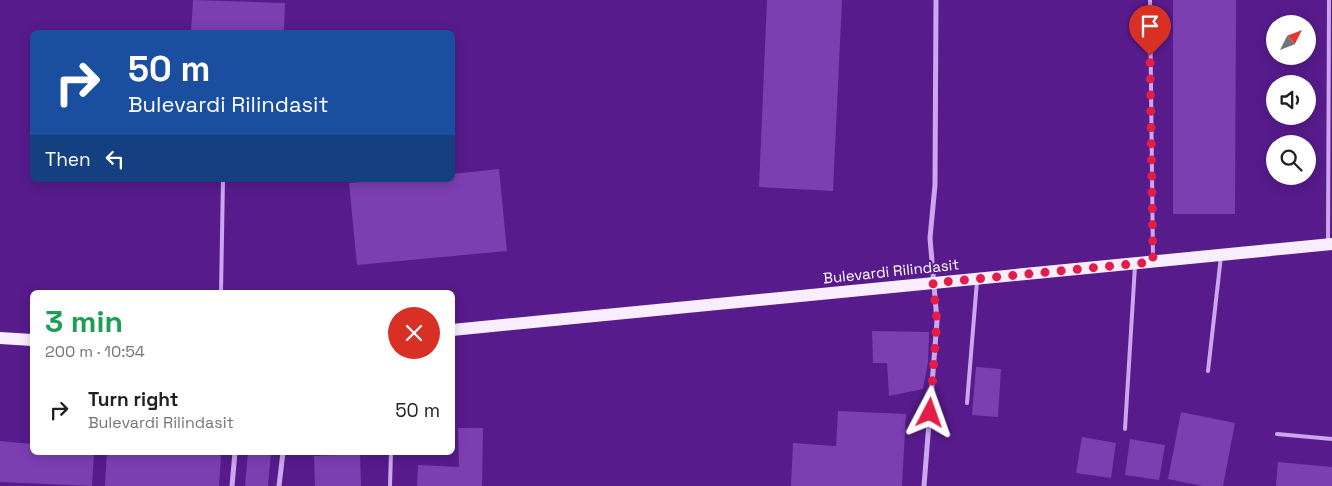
<!DOCTYPE html>
<meta charset="utf-8">
<style>
:root{--surface:#fff;--page:#f2f2f2;--text:#202124;--muted:#757577}
body{margin:0;font-family:"Space Grotesk",sans-serif;background:var(--page);color:var(--text);height:100vh;display:flex;flex-direction:column;font-size:19px;white-space:nowrap}
*{box-sizing:border-box;margin:0}
p{font-size:16px;color:var(--muted)}
.icon{flex:none;width:28px;height:28px;fill:none;stroke:currentColor;stroke-width:2;stroke-linecap:round;stroke-linejoin:round}
.map{position:relative;flex:1;overflow:hidden}
.side{position:absolute;left:30px;top:290px;width:425px;height:165px;display:flex;flex-direction:column;background:var(--surface);border-radius:8px;box-shadow:0 2px 12px #0003}
.side>*{flex:none}
.top-card{position:absolute;left:30px;top:30px;width:425px;height:152px;border-radius:8px;box-shadow:0 2px 12px #0003;background:#1a4fa0;color:#fff;overflow:hidden}
.needle{width:32px;rotate:48deg}
.tools{position:absolute;left:1266px;top:15px;display:grid;gap:10px}
.tools a{display:grid;place-items:center;width:50px;height:50px;border-radius:50%;background:var(--surface);box-shadow:0 2px 12px #0003;font-size:25px}
.pin{position:absolute;display:grid;place-items:center;width:42px;height:42px;color:#fff;margin:-51px -21px;border-radius:50% 50% 50% 0;rotate:-45deg;box-shadow:0 0 5px #0007}
.pin .icon{rotate:45deg}
.me{position:absolute;width:55px;margin:-28px;rotate:4deg;stroke-linejoin:round;filter:drop-shadow(0 0 4px #0008)}
.turn{display:flex;align-items:center;gap:18px;height:105px;padding:0 15px;font-size:22px}
.turn .icon{width:65px;height:65px;stroke-width:2.5}
.turn b{display:block;font-size:35px;line-height:42px}
.then{display:flex;align-items:center;height:48px;padding:0 15px;background:#0003;gap:10px;font-size:19px}
.round{display:grid;place-items:center;flex:none;width:52px;height:52px;border-radius:26px;background:var(--page)}
.head{display:flex;align-items:center;justify-content:space-between;height:85px;padding:0 15px}
h1{font-size:30px;font-weight:700;line-height:38px;color:#1e9e55}
ul{padding:0;list-style:none}
li{display:flex;align-items:center;gap:15px;height:70px;padding:0 15px}
li div{flex:1}
li b{display:block;font-size:19px}
li em{font-style:normal}
.map>svg:first-child{display:block}
.building{fill:#7c3fb2}
.lines{fill:none;stroke-linecap:round;stroke-linejoin:round}
.lane{stroke:#cba7ed;stroke-width:4}
.street{stroke:#cba7ed;stroke-width:5}
.primary{stroke:#f8eeff;stroke-width:12}
.route{stroke:#e11d48;stroke-width:9;stroke-dasharray:0 16.2}
.labels{text-anchor:middle;dominant-baseline:central;stroke-width:4;stroke-linejoin:round;paint-order:stroke}
.street-label{font-size:15px;fill:#fff;stroke:#571b8c}
</style>
<div class="map">
<svg width="1332" height="486" viewBox="0 0 1332 486">
<rect width="100%" height="100%" fill="#571b8c"/>
<path class="building" d="M193 0 285 3 284 32H191Z
M767 0H842L833 191 759 187Z
M1173 0H1236L1235 214H1173Z
M499 169 507 251 357 265 349 183 385 180H452V174Z
M872 331 929 332 928 362 923 389 889 396 887 363H873Z
M976 367 1001 369 998 417 972 415Z
M838 411 906 414 902 486H791L793 443 836 446Z
M1181 412 1235 423 1223 486H1202L1168 479Z
M458 428H483L482 486H417L418 465 459 467Z
M1082 437 1116 443 1111 478 1076 473Z
M1130 439 1165 445 1159 480 1125 475Z
M0 441 32 444V452H94L92 486 0 482Z
M107 452 221 455 219 486H105Z
M248 452H271L268 486H245Z
M360 454 361 486H315L314 456Z
M1278 462 1332 467V486H1276Z"/>
<g class="lines">
<path class="lane" d="M1150 0 1153 259
M1328 242 1329 0
M221 292 223 180
M1208 371 1221 256
M967 403 977 281
M1125 429 1135 266
M1277 434 1332 439
M390 486 391 452"/>
<path class="street" d="M232 486 235 452
M279 486 283 452
M924 486 937 321 930 238 935 185 936 0"/>
<path class="primary" d="M452 330 1332 244
M0 338 32 340"/>
</g>
<g class="lines">
<path class="route" d="M930 413 937 321 933 283 1153 262 1150 56"/>
</g>
<g class="labels">
<g class="street-label">
<text transform="translate(891 271) rotate(-6)">Bulevardi Rilindasit</text>
</g>
</g>
</svg>
<div class="tools">
<a><svg class="needle" viewBox="-14 -14 28 28"><path d="M0-13l5 13h-10z" fill="#e53935"/><path d="M0 13l5-13h-10z" fill="#757577"/></svg></a>
<a><svg class="icon" aria-label="sound" viewBox="0 0 24 24"><path d="M4 9h4l5-4v14l-5-4H4zM17 9q2 3 0 6"/></svg></a>
<a><svg class="icon" aria-label="search" viewBox="0 0 24 24"><circle cx="10" cy="10" r="6"/><path d="M15 15l6 6"/></svg></a>
</div>
<div class="pin" style="left:1150px;top:56px;background:#d93025"><svg class="icon" aria-label="arrive" viewBox="0 0 24 24"><path d="M6 21V4h12l-3 4 3 4H6"/></svg></div>
<svg class="me" style="left:930px;top:413px" viewBox="-20 -20 40 40"><path d="M0-17L14 15 0 8-14 15z" fill="#e11d48" stroke="#fff" stroke-width="4"/></svg>
<div class="top-card">
<div class="turn"><svg class="icon" aria-label="right" viewBox="0 0 24 24"><path d="M7 20v-9h11M14 6l5 5-5 5"/></svg><div><b>50 m</b>Bulevardi Rilindasit</div></div>
<div class="then">Then<svg class="icon" aria-label="left" viewBox="0 0 24 24"><path d="M17 20v-9H6M10 6l-5 5 5 5"/></svg></div>
</div>
<section class="side">
<div class="head"><div><h1>3 min</h1><p>200 m · 10:54</p></div><a class="round" style="background:#d93025;color:#fff"><svg class="icon" aria-label="close" viewBox="0 0 24 24"><path d="M6 6l12 12M18 6L6 18"/></svg></a></div>
<ul>
<li><svg class="icon" aria-label="right" viewBox="0 0 24 24"><path d="M7 20v-9h11M14 6l5 5-5 5"/></svg><div><b>Turn right</b><p>Bulevardi Rilindasit</p></div><em>50 m</em></li>
</ul>
</section>
</div>
